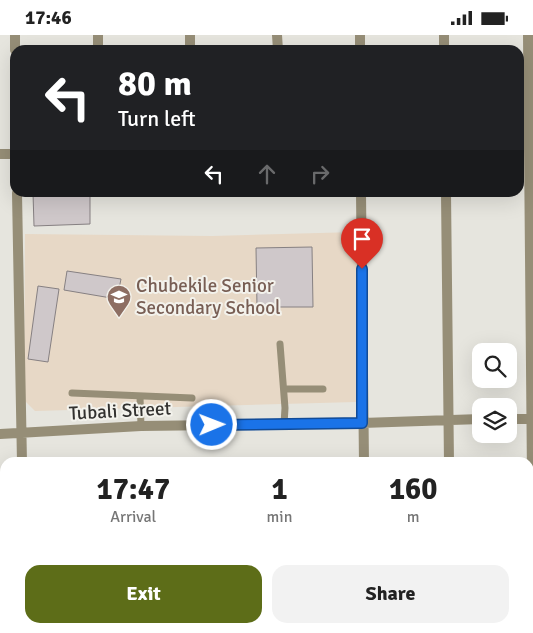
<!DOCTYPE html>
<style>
:root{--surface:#fff;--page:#f2f2f2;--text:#222;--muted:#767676;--accent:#5d6d18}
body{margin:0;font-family:Signika,sans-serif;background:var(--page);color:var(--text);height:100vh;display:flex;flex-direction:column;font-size:19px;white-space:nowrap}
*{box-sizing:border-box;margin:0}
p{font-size:16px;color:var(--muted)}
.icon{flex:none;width:28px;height:28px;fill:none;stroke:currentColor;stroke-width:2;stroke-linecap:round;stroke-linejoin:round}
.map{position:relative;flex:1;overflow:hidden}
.side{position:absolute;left:0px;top:422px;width:534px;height:176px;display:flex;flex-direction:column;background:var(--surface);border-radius:15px 15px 0 0;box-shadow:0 5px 20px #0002}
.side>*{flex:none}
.hud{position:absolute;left:10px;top:10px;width:514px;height:152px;border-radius:15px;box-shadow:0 5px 20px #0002;background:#202124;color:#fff;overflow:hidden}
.buttons{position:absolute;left:472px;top:308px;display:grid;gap:10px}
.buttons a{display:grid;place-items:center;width:45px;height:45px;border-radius:10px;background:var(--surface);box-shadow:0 5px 20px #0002;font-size:25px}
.pin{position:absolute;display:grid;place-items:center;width:42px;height:42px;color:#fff;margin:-51px -21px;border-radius:50% 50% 50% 0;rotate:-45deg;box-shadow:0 0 5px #0007}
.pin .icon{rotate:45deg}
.me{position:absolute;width:55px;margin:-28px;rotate:89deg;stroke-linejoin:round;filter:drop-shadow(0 0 4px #0008)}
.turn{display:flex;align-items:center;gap:18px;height:105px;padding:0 25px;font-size:22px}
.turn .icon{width:65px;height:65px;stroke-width:2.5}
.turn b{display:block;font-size:35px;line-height:42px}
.lanes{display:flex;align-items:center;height:48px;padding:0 25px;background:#0003;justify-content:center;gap:25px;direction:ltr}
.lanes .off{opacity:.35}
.eta{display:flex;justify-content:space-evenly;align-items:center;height:85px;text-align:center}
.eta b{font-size:30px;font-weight:700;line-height:35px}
.primary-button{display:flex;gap:10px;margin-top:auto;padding:10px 25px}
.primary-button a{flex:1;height:58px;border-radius:15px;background:var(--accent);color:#fff;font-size:20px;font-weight:700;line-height:58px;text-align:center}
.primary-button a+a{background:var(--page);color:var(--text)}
.status{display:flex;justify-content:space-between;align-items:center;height:35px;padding:0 25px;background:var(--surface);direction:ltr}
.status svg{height:14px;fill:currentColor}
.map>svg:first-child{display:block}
.education{fill:#e7d8c6}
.building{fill:#cfc8ca;stroke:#868082}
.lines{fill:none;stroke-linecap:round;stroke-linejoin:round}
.service{stroke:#968e77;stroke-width:7}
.minor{stroke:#968e77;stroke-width:10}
.route-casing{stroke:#114b97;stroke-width:12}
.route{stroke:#1a73e8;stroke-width:9}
.labels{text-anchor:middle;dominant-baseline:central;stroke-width:4;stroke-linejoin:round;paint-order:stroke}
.education-label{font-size:19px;fill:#785e54;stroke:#f3f2ec;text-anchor:start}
.street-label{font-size:19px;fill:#32312f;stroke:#f3f2ec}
</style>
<div class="status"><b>17:46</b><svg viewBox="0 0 49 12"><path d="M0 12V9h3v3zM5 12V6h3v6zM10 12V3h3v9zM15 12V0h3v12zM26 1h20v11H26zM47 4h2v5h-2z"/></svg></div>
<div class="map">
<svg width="533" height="598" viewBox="0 0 533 598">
<rect width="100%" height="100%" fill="#e6e5de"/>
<path class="education" d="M356 197V367L35 376 24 365 25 199 212 201Z"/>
<path class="building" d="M33 158H90V189L34 191Z
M312 212 313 272H257L256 213Z
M67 236 121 244 117 264 64 255Z
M38 251 59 254 48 327 28 324Z"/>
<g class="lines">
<path class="service" d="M280 309 285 373 284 389
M284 354H323
M72 358 192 363
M140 362 141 391"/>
<path class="minor" d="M15 0V15
M98 0V15
M190 0V15
M277 0 278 15
M360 0V15
M444 0V15
M528 0 533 553
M519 110H533
M0 119H15
M17 158 22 428
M361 158 364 428
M446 158 449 428
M509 384H533
M0 399 141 391 362 388 481 384
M22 594V598
M372 594V598
M451 594V598"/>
</g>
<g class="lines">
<defs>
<path id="route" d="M212 390 362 388V234"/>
</defs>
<use href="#route" class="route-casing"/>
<use href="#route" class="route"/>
</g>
<defs>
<symbol id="school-pin" viewBox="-11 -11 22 30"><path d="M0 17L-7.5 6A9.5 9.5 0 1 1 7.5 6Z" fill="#8d6e63" stroke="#f3f2ec"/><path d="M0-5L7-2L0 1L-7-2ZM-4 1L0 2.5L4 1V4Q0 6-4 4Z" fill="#fff"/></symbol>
</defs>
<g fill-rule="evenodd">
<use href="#school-pin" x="105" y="248" width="28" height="38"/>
</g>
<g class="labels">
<g class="education-label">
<text x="136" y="251">Chubekile Senior<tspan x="136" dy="22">Secondary School</tspan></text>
</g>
<g class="street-label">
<text transform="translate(120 376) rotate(-3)">Tubali Street</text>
</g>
</g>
</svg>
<div class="buttons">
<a><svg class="icon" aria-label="search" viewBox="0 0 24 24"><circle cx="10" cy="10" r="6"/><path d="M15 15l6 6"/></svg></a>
<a><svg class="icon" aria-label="layers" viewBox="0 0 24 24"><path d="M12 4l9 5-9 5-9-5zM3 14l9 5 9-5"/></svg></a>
</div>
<div class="pin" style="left:362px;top:234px;background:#d93025"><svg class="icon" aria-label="arrive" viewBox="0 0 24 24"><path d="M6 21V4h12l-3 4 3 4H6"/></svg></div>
<svg class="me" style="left:212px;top:390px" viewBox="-20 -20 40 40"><circle r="17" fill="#1a73e8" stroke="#fff" stroke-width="3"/><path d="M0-11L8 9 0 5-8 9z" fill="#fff"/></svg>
<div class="hud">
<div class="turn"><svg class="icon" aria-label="left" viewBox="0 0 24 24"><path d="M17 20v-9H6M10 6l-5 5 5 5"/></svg><div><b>80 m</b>Turn left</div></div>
<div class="lanes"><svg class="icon" aria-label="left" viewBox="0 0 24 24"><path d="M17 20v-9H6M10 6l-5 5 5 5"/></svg><svg class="icon off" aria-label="ahead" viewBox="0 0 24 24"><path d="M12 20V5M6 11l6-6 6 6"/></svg><svg class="icon off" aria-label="right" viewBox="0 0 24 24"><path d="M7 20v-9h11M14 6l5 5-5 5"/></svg></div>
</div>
<section class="side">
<div class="eta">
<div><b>17:47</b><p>Arrival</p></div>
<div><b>1</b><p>min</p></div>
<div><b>160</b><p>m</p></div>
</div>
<div class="primary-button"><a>Exit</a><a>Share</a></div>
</section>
</div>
